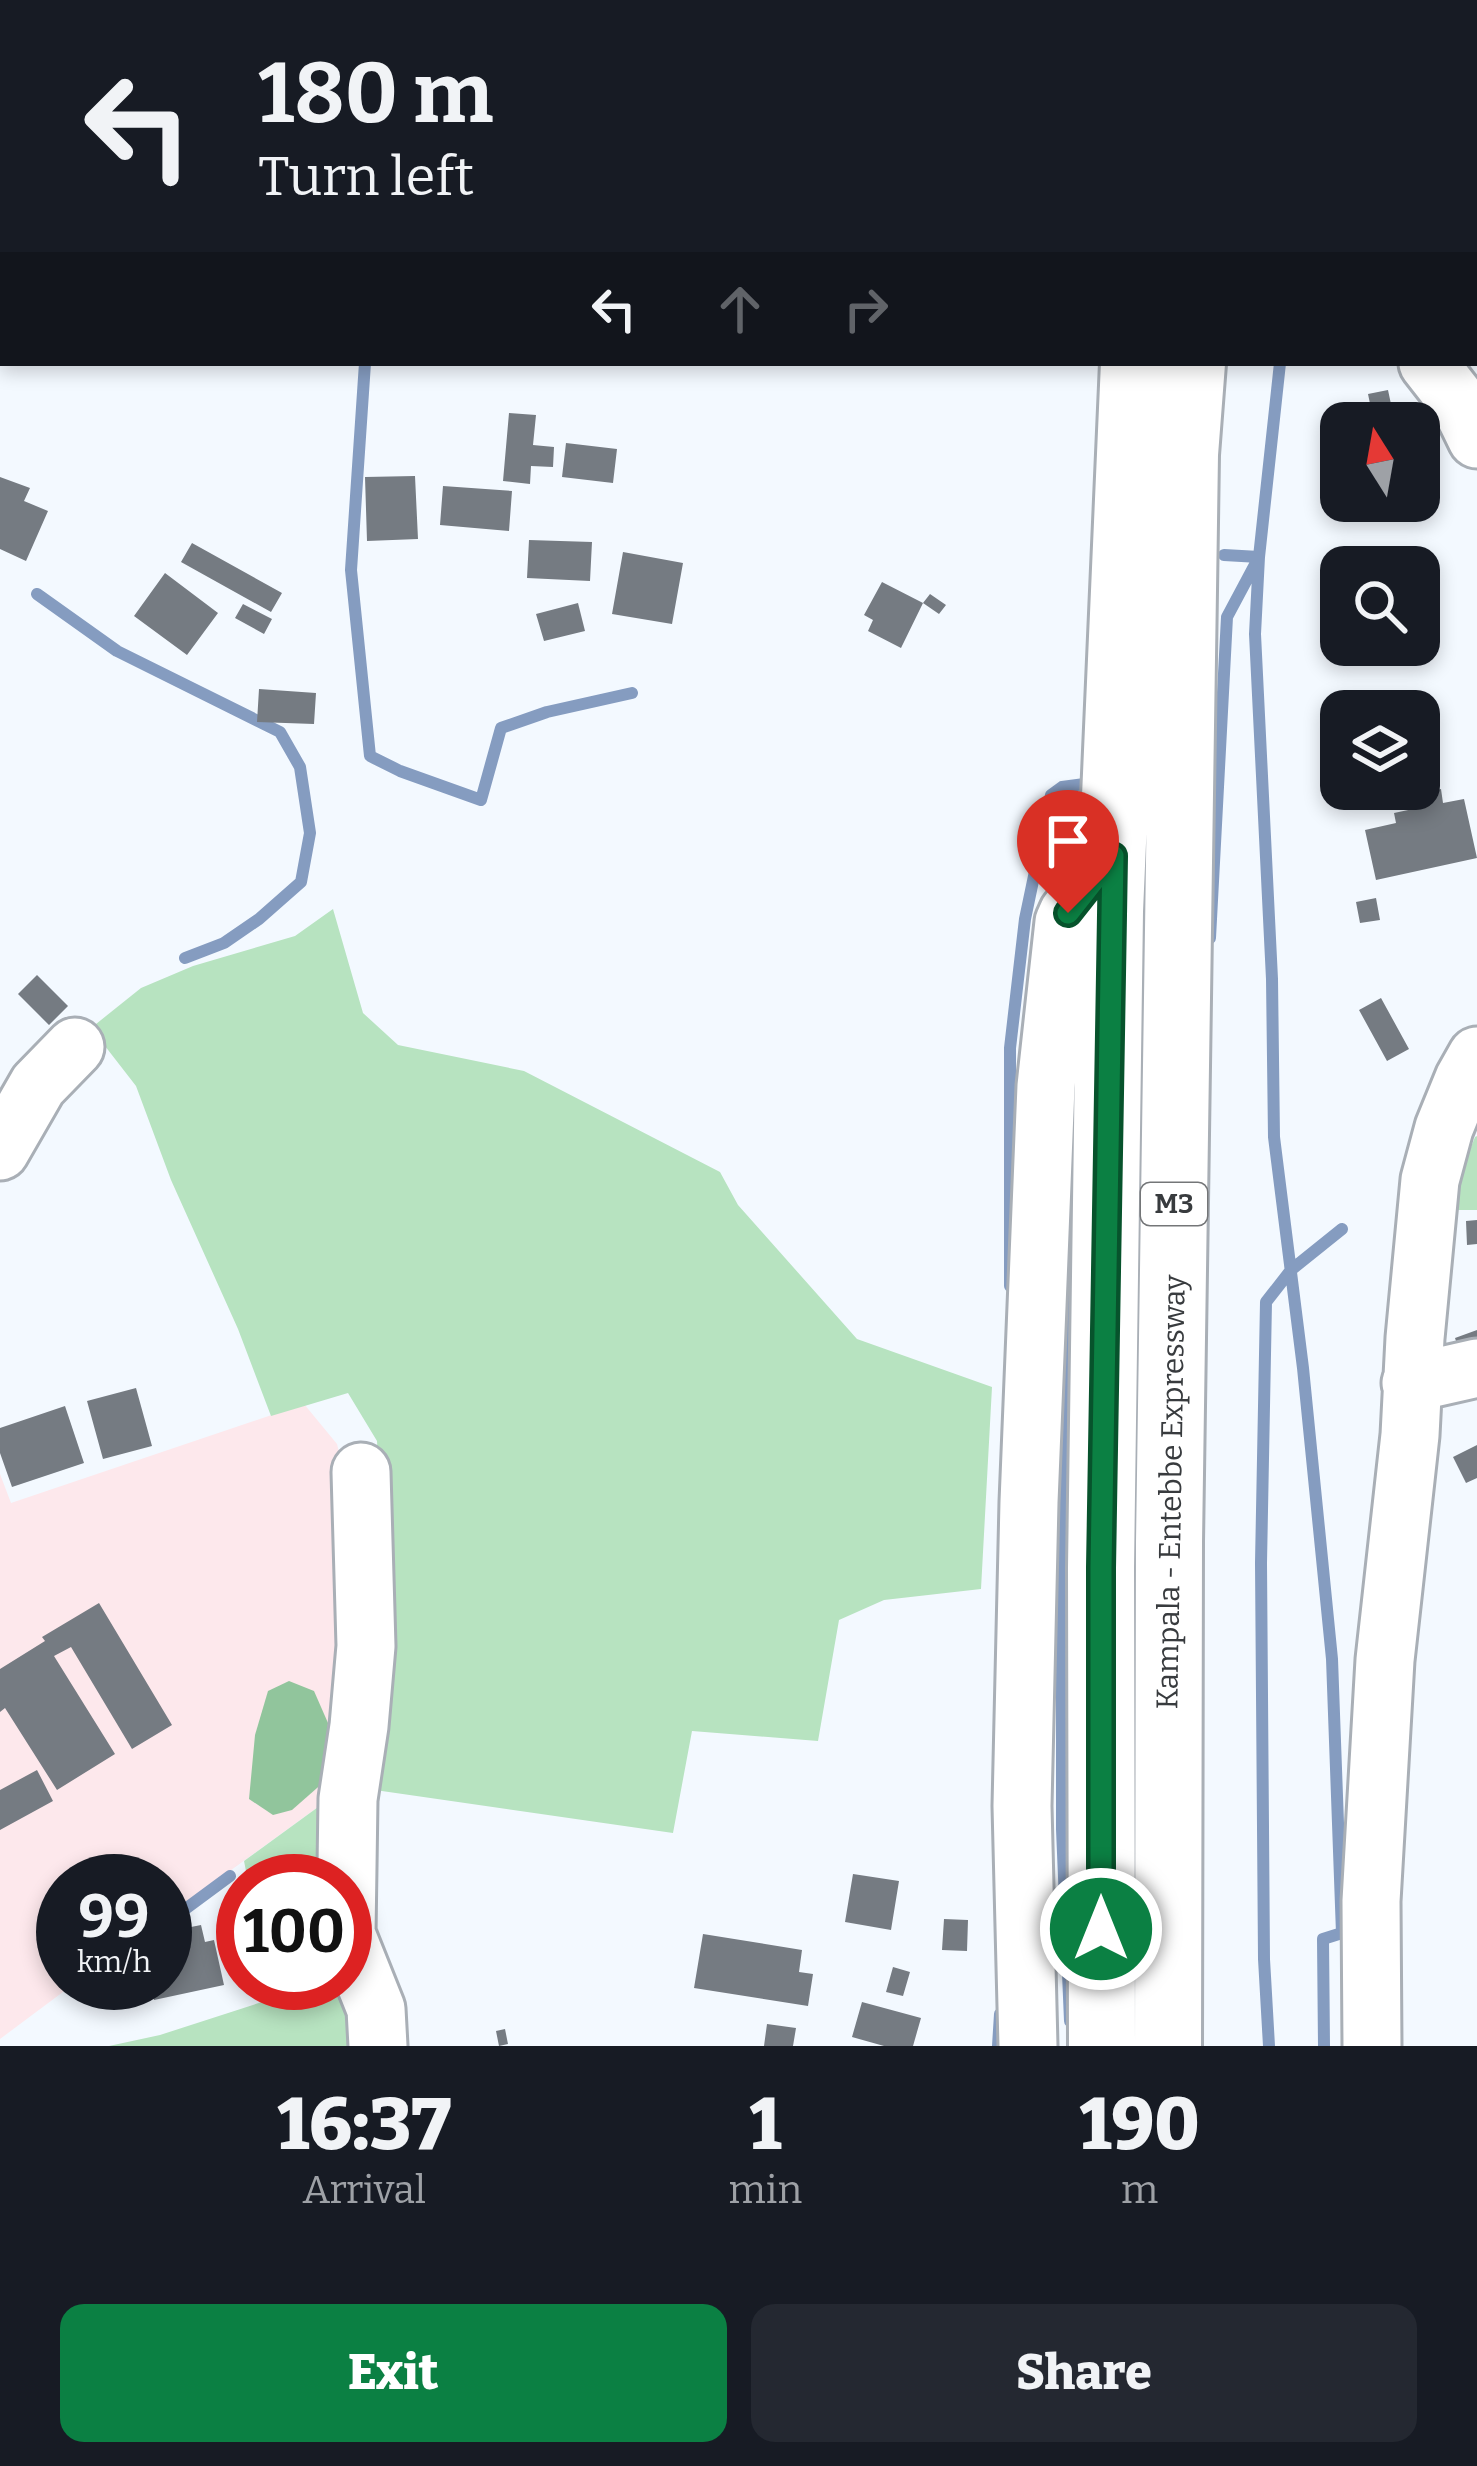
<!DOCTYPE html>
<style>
:root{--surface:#171b24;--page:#242831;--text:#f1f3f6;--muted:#9ea1a6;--accent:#0b8043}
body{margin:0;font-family:Bitter,serif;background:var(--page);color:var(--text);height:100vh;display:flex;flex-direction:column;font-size:45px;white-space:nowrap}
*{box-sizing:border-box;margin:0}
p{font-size:39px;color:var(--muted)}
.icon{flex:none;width:66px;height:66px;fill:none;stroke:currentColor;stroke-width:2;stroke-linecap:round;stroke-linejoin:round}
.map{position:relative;height:2046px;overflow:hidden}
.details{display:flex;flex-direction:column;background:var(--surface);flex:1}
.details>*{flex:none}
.top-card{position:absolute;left:0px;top:0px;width:1479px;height:366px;box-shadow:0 6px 18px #0003;background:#171b24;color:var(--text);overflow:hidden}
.needle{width:78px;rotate:349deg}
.tools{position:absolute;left:1320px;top:402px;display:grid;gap:24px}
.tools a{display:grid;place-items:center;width:120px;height:120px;border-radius:24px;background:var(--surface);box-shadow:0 6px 18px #0003;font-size:60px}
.speed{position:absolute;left:36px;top:1854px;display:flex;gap:24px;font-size:60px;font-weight:700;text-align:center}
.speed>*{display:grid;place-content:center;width:156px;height:156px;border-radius:50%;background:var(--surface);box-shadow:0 6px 18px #0003;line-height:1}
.speed small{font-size:30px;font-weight:400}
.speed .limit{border:18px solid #d22;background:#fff;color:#111}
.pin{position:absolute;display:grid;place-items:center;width:102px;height:102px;color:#fff;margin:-123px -51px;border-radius:50% 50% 50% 0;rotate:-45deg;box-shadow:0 0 12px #0007}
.pin .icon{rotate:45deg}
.me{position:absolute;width:132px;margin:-66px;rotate:0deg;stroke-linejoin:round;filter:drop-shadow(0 0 9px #0008)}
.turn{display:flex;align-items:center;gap:42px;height:252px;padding:0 60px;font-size:54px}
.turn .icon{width:156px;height:156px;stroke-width:2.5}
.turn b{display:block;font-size:84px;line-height:102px}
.lanes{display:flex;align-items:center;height:114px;padding:0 60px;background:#0003;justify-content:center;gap:60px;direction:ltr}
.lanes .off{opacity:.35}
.eta{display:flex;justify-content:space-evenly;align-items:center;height:204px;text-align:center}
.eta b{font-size:72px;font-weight:800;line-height:84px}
.primary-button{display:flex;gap:24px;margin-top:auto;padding:24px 60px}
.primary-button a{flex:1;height:138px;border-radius:24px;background:var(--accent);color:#fff;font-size:48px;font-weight:800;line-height:138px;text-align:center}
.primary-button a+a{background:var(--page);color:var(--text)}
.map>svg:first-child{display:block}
.commercial{fill:#fde8ec}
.green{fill:#b7e3c0}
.forest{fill:#91c59c}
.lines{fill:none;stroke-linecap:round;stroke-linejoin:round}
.stream{stroke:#859cc0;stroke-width:12}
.building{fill:#757b82}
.minor-casing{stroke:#a9afb6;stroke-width:63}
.highway-casing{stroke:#a9afb6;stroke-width:72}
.minor{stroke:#fff;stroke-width:57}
.highway{stroke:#fff;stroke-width:66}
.route-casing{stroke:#07532c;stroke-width:30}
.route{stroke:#0b8043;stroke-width:21}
.labels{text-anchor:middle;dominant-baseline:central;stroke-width:12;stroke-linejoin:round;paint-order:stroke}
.shield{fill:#fff;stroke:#747678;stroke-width:3}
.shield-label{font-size:27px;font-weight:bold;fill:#383b3e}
.street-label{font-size:30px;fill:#383b3e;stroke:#fff}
</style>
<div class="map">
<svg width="1477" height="2046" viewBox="0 0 1477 2046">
<rect width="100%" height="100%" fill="#f3f9ff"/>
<path class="commercial" d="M304 1404 337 1444 347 1483 336 1794 165 1918V1881H63V1983H75L0 2039V1474L11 1503Z"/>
<path class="green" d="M333 909 363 1013 398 1045 524 1071 720 1172 738 1205 857 1339 992 1387 981 1589 884 1600 839 1620 818 1741 692 1731 673 1833 368 1789 382 1538 377 1441 348 1393 271 1416 238 1329 171 1180 136 1086 91 1028 141 988 193 966 295 936Z
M1477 1136V1210H1446L1475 1137Z
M336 1794 334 1881H248L244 1861Z
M263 1983H345L367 2046H109L160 2035 265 2001Z"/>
<path class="forest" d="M289 1681 314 1691 328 1723 325 1781 292 1810 273 1815 249 1799 255 1735 268 1691Z"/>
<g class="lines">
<path class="stream" d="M992 3 993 0
M365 363 351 570 370 756 400 771 481 800 501 728 547 712 632 693
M1280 363 1259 557 1255 634 1272 979 1274 1137 1303 1368 1332 1659 1342 1933 1323 1939 1324 2046
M37 594 117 651 280 732 300 767 310 833 301 882 259 919 224 943 185 958
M1062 787 1087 826
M1210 938 1227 617 1259 557 1224 555
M1010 1286V1048L1025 919 1051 795 1062 787 1092 783
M1066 1291 1062 1514V1829L1070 2021
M165 1924 230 1876
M998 2046 1000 2014
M1269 2046 1264 1959 1261 1563 1266 1302 1291 1270 1342 1229"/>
</g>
<path class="building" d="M1388 390 1395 423H1374L1368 394Z
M509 413 536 415 533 445 554 447 553 467 531 466 530 484 503 481Z
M566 443 617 449 613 483 562 477Z
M415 476 418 539 367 541 365 477Z
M0 477 30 488 24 501 48 511 26 561 0 549Z
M443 486 512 491 509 531 440 525Z
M529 540 592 542 590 581 527 578Z
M192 543 282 593 271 612 181 562Z
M623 552 683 563 672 624 612 614Z
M165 573 218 613 187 655 134 616Z
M882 582 923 603 901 648 868 631 873 620 864 615Z
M930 594 946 605 939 614 923 603Z
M578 603 585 631 544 641 536 614Z
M243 604 272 619 264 634 235 618Z
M259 689 316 693 314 724 257 722Z
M1441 789 1443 803 1464 799 1477 858 1376 880 1365 830 1396 823 1394 813 1413 809 1411 796Z
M1376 898 1380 920 1360 923 1356 902Z
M37 975 68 1006 49 1025 18 994Z
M1381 998 1409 1049 1387 1061 1359 1010Z
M1477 1220V1244L1467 1245 1466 1221Z
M1477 1330V1357L1463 1362 1455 1338Z
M136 1388 152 1446 103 1459 87 1401Z
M65 1406 84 1463 12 1487 0 1453V1428Z
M1477 1445V1478L1466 1483 1453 1457Z
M99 1603 172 1725 132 1749 71 1647 54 1656 115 1754 57 1790 5 1708 0 1712V1669L45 1641 42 1637Z
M37 1770 53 1801 0 1830V1790Z
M853 1874 899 1881 891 1930 845 1922Z
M944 1919 968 1920 967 1951 942 1950Z
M201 1925 205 1942 214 1940 224 1985 154 2000 151 1983H165V1949L169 1948 166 1932Z
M703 1934 802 1950 799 1972 813 1974 808 2006 694 1988Z
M893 1967 910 1972 903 1996 886 1992Z
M862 2002 921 2018 913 2046H884L852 2037Z
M767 2024 796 2028 793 2046H764Z
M505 2029 508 2044 499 2046 496 2031Z"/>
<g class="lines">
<defs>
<path id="minor" d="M1330 0 1351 2
M913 3V0
M1476 131 1477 130
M0 333 3 334
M1428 363 1460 404 1477 439
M0 1151 38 1085 75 1047
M1411 1383 1477 1368
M361 1472 366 1646 359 1726 348 1799 346 1934 376 2009 378 2046
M1028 2046 1022 1806 1029 1502 1046 1086 1064 922 1068 913 1113 856
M1372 2046 1371 1901 1385 1660 1410 1435 1415 1338 1430 1180 1444 1128 1464 1079 1477 1056"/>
<path id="highway" d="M1159 3V0
M1215 3V0
M1102 2046 1101 1568 1110 911 1134 363
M1168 2046 1169 1542 1185 454 1192 363"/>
</defs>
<use href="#minor" class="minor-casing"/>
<use href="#highway" class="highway-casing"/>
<use href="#minor" class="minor"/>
<use href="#highway" class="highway"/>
</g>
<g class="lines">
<defs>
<path id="route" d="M1068 913 1113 856 1101 1568V1929"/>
</defs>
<use href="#route" class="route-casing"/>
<use href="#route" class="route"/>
</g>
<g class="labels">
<rect class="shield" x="1141" y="1183" width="66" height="42" rx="9"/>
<g class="shield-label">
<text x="1174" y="1204">M3</text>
</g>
<g class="street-label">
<text transform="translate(1171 1492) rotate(-89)">Kampala - Entebbe Expressway</text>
</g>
</g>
</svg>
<div class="tools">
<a><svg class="needle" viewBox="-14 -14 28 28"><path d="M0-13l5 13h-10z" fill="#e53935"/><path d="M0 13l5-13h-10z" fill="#9ea1a6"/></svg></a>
<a><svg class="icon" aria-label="search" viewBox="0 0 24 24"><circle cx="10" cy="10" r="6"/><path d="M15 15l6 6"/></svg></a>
<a><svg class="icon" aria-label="layers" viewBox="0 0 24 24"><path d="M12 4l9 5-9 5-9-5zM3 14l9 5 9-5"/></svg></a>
</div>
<div class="speed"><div>99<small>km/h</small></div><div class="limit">100</div></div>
<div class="pin" style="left:1068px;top:913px;background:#d93025"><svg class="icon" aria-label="arrive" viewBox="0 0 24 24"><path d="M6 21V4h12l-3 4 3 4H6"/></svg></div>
<svg class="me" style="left:1101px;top:1929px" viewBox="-20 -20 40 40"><circle r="17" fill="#0b8043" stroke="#fff" stroke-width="3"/><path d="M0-11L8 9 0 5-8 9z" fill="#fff"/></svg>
<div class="top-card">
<div class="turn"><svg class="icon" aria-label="left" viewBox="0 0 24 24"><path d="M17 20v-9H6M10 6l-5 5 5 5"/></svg><div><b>180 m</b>Turn left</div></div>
<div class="lanes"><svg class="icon" aria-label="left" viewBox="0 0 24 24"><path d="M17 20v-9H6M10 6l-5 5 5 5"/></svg><svg class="icon off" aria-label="ahead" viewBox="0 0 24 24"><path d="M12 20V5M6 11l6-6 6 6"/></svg><svg class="icon off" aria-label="right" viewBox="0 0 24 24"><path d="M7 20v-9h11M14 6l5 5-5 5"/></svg></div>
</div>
</div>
<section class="details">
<div class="eta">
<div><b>16:37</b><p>Arrival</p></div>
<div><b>1</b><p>min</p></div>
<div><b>190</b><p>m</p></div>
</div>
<div class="primary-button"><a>Exit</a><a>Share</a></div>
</section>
